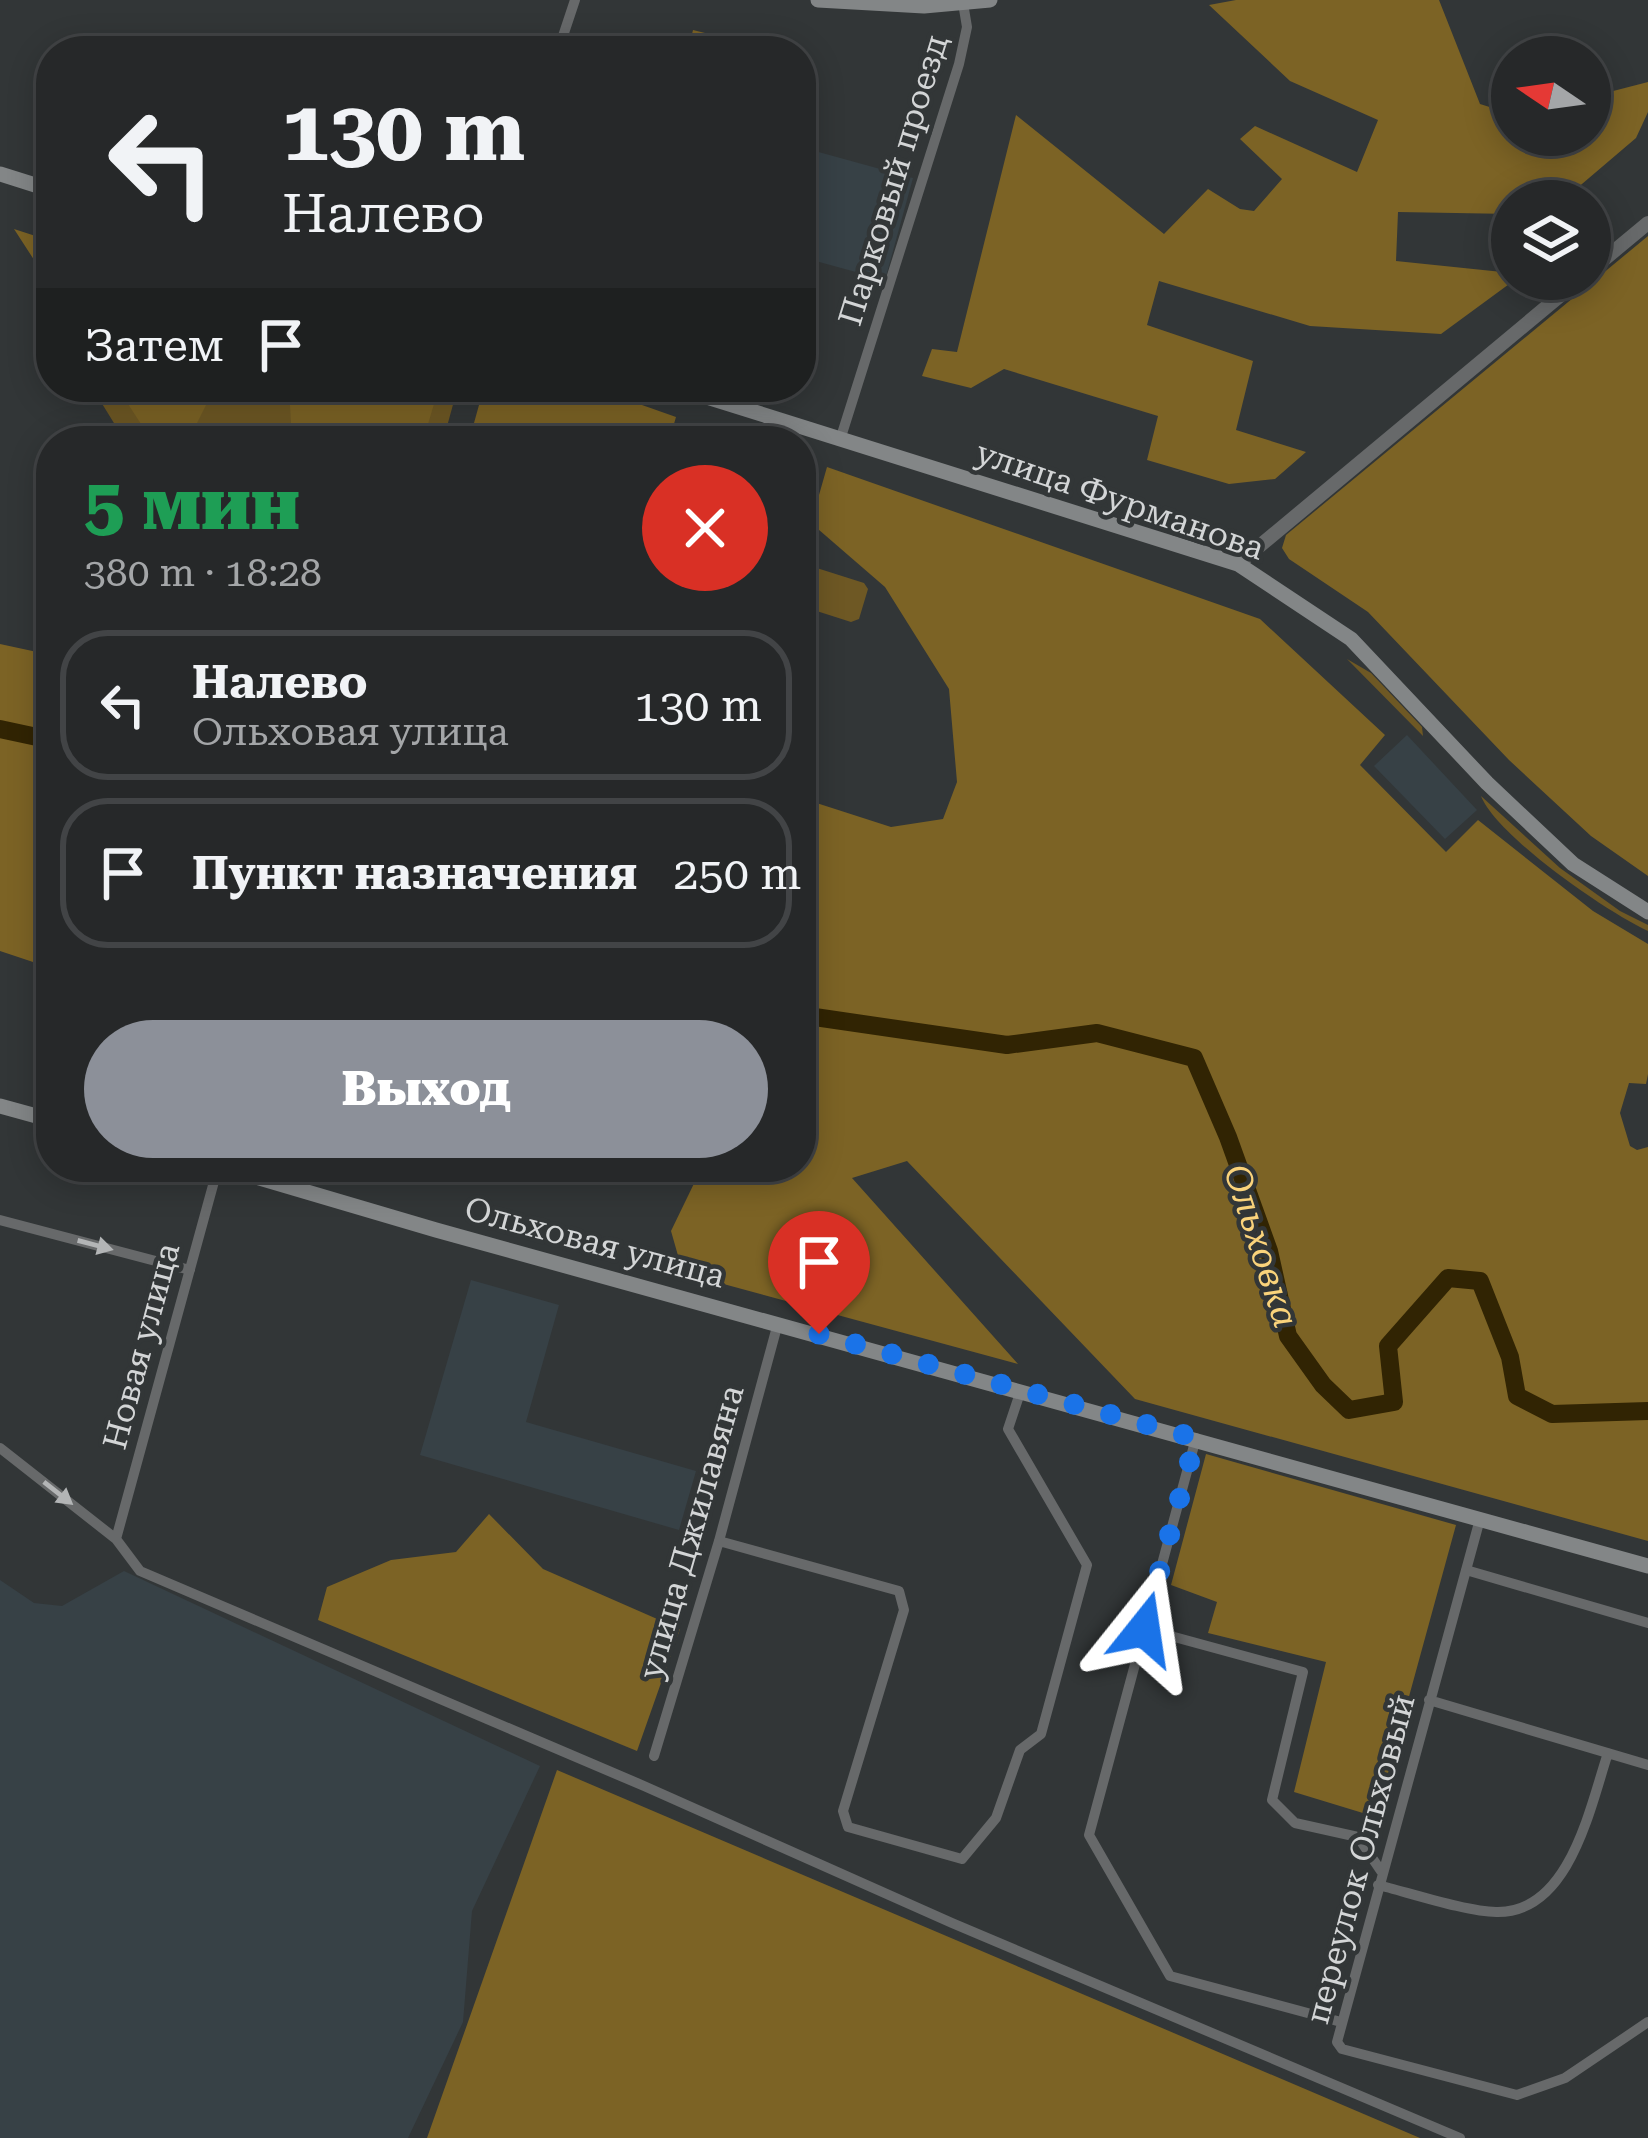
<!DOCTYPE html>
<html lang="ru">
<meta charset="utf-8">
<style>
:root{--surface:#262829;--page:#2e3031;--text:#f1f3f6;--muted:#a4a6a8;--line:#424446;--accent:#8c9099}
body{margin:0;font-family:"Roboto Serif",serif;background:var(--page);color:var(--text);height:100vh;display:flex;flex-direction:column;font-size:45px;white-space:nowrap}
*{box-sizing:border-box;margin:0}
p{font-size:39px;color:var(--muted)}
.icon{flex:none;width:66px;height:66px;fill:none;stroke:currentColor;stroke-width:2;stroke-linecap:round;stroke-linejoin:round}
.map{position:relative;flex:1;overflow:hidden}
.panel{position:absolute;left:36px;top:426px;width:780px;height:756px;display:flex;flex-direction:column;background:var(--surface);border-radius:48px;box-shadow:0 6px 30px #0003,0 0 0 3px var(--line)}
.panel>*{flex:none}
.top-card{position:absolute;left:36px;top:36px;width:780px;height:366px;border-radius:48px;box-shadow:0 6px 30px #0003,0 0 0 3px var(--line);background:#262829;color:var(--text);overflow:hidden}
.needle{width:78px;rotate:283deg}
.controls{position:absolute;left:1491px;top:36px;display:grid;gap:24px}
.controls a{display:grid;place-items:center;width:120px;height:120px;border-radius:50%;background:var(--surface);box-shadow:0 6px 30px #0003,0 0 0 3px var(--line);font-size:60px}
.pin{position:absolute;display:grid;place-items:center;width:102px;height:102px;color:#fff;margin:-123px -51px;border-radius:50% 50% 50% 0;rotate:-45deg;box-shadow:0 0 12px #0007}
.pin .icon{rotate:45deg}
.me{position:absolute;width:132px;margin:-66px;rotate:15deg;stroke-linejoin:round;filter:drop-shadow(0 0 9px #0008)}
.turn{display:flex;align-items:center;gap:42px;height:252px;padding:0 48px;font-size:54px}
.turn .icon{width:156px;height:156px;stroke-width:2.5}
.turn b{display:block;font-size:84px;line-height:102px}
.then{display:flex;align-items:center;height:114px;padding:0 48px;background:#0003;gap:24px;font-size:45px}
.round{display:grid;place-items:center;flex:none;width:126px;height:126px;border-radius:63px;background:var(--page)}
.headline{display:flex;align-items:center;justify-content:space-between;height:204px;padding:0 48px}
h1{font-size:72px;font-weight:800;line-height:90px;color:#1e9e55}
.primary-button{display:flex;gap:24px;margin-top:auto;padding:24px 48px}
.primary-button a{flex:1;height:138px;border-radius:72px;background:var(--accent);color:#fff;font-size:48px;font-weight:800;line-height:138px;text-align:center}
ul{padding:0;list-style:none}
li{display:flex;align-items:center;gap:36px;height:150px;margin:0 24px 18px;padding:0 24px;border:6px solid var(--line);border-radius:48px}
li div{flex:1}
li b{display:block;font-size:45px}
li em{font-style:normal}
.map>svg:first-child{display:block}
.built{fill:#374146}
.green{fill:#6e5824}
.forest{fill:#7c6325}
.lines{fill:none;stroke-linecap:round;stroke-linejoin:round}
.river{stroke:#312403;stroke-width:18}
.minor{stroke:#67696a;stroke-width:10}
.tertiary{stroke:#67696a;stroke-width:14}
.secondary{stroke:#838687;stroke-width:15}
.oneway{fill:#b3b5b6}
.route{stroke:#1a73e8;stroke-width:21;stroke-dasharray:0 37.8}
.labels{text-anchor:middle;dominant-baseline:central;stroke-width:9;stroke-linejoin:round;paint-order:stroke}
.street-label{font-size:33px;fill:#d3d5d6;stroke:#323637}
.water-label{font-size:36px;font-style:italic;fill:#fad37b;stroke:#323637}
</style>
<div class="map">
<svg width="1648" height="2138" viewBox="0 0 1648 2138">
<rect width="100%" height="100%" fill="#323637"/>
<path class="built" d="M804 148 913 178 885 280 801 257Z
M1407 735 1477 810 1445 839 1374 766Z
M471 1280 559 1305 526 1422 696 1471 679 1530 420 1455Z
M124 1571 540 1766 472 1911 463 2022 408 2138H0V1580L34 1603 62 1606Z"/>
<path class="green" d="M119 387H402L454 401 443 441H125L101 402Z
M801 563 864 583 868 589 859 619 851 622 801 606Z
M1347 659 1371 673 1422 727 1423 736Z
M1481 796 1560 868 1620 911 1648 925V931C1605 911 1497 836 1481 796Z"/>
<path class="forest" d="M1236 0H1439L1480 104 1512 114V135H1590V97L1648 82V112L1636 138 1562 201H1512V214L1398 212 1396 261 1512 273V279H1516L1441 334 1310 326 1159 281 1147 325 1253 361 1236 430 1306 452 1275 479 1229 484 1147 460 1158 416 1004 369 971 388 922 376 932 349 957 352 1016 115 1164 234 1208 189 1240 209 1254 211 1282 179 1240 139 1255 126 1357 172 1378 120 1290 81 1209 5Z
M693 30 777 51H688Z
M14 229 51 241V286Z
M1648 236V876L1591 836 1509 760 1368 612 1289 559 1282 548 1286 535Z
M117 387H215L188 441H152Z
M289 387H439L423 441H292Z
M484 387H591L676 417 669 441H469Z
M827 467 1260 619 1385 735 1360 765 1446 852 1478 820 1593 911 1648 944V1074L1646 1084 1629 1083 1620 1113 1630 1146 1637 1150 1648 1147V1541L1135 1399 907 1161 852 1178 1018 1364 683 1273 671 1231 702 1167H801V798L891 827 943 819 957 782 949 689 885 587 811 523Z
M0 644 51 655V968L0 951Z
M1206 1454 1456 1525 1376 1817 1294 1792 1326 1662 1208 1633 1217 1602 1171 1585Z
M489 1514 543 1569 680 1629 637 1751 318 1620 327 1587 391 1560 456 1552Z
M557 1770 1420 2138H427Z"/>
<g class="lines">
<path class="river" d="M0 729 51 740
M801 1015 1007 1045 1097 1033 1194 1058 1228 1137 1269 1251 1288 1336 1323 1385 1349 1410 1394 1402 1388 1346 1448 1278 1480 1281 1510 1357 1517 1396 1552 1414 1648 1411"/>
<path class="minor" d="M558 51 575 0
M840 440 959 64 967 27 963 3
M0 1220 190 1270
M1196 1438 1089 1835 1170 1976 1341 2022
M0 1448 116 1539 140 1571 644 1786 952 1923 1460 2138
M1480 1519 1337 2042 1342 2049 1517 2095 1565 2078 1648 2022
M116 1539 218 1167
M719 1541 899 1591 904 1610 843 1811 848 1827 962 1859 996 1818 1020 1750 1041 1734 1087 1565 1008 1429 1021 1390
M1466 1570 1648 1623
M1145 1629 1303 1672 1272 1800 1295 1823 1358 1837 1381 1871
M1429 1700 1648 1765
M654 1756 719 1541 778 1323
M1378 1885C1407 1892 1471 1913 1498 1912 1570 1912 1590 1807 1608 1753"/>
<path class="tertiary" d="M1590 271 1648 223
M1238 564 1580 279"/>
<path class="secondary" d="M818 0 924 6 990 0
M0 174 51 190
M675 387 1238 564 1351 639 1487 783 1573 864 1648 912
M0 1106 51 1120
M222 1167 436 1230 1648 1566"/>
</g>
<defs><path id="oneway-solid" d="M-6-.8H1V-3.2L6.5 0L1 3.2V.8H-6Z" transform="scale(3)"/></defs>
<g class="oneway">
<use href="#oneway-solid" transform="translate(95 1245) rotate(15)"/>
<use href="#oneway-solid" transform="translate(58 1493) rotate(38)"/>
</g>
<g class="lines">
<path class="route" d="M819 1334 1196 1438 1144 1629"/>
</g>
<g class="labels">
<g class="street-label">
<text transform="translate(893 180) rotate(-73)">Парковый проезд</text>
<text transform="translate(1120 500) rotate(19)">улица Фурманова</text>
<text transform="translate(595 1242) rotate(15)">Ольховая улица</text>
<text transform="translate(141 1346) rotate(-75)">Новая улица</text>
<text transform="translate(691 1532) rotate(-74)">улица Джилавяна</text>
<text transform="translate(1360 1859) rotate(-75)">переулок Ольховый</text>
</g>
<g class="water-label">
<text transform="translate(1261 1246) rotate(72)">Ольховка</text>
</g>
</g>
</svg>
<div class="controls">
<a><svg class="needle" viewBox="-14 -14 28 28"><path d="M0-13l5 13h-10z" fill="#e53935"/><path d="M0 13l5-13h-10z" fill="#a4a6a8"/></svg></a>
<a><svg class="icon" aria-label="layers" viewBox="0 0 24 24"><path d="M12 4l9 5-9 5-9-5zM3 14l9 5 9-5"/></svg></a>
</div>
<div class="pin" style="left:819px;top:1334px;background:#d93025"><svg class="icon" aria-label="arrive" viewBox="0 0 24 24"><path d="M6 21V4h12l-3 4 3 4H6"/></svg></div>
<svg class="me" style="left:1144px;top:1629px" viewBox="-20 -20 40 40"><path d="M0-17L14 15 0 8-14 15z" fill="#1a73e8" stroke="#fff" stroke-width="4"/></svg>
<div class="top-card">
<div class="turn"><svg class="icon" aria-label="left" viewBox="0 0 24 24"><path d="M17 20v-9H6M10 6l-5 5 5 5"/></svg><div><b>130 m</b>Налево</div></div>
<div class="then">Затем<svg class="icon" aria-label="arrive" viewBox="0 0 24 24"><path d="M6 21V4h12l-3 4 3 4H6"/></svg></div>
</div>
<section class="panel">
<div class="headline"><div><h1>5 мин</h1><p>380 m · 18:28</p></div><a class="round" style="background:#d93025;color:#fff"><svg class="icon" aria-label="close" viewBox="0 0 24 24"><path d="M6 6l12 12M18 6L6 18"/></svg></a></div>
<ul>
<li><svg class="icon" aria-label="left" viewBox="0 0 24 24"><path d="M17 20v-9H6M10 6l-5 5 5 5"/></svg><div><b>Налево</b><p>Ольховая улица</p></div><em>130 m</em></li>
<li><svg class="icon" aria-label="arrive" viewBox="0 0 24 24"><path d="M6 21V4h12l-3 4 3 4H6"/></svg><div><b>Пункт назначения</b></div><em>250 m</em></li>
</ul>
<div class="primary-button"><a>Выход</a></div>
</section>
</div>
